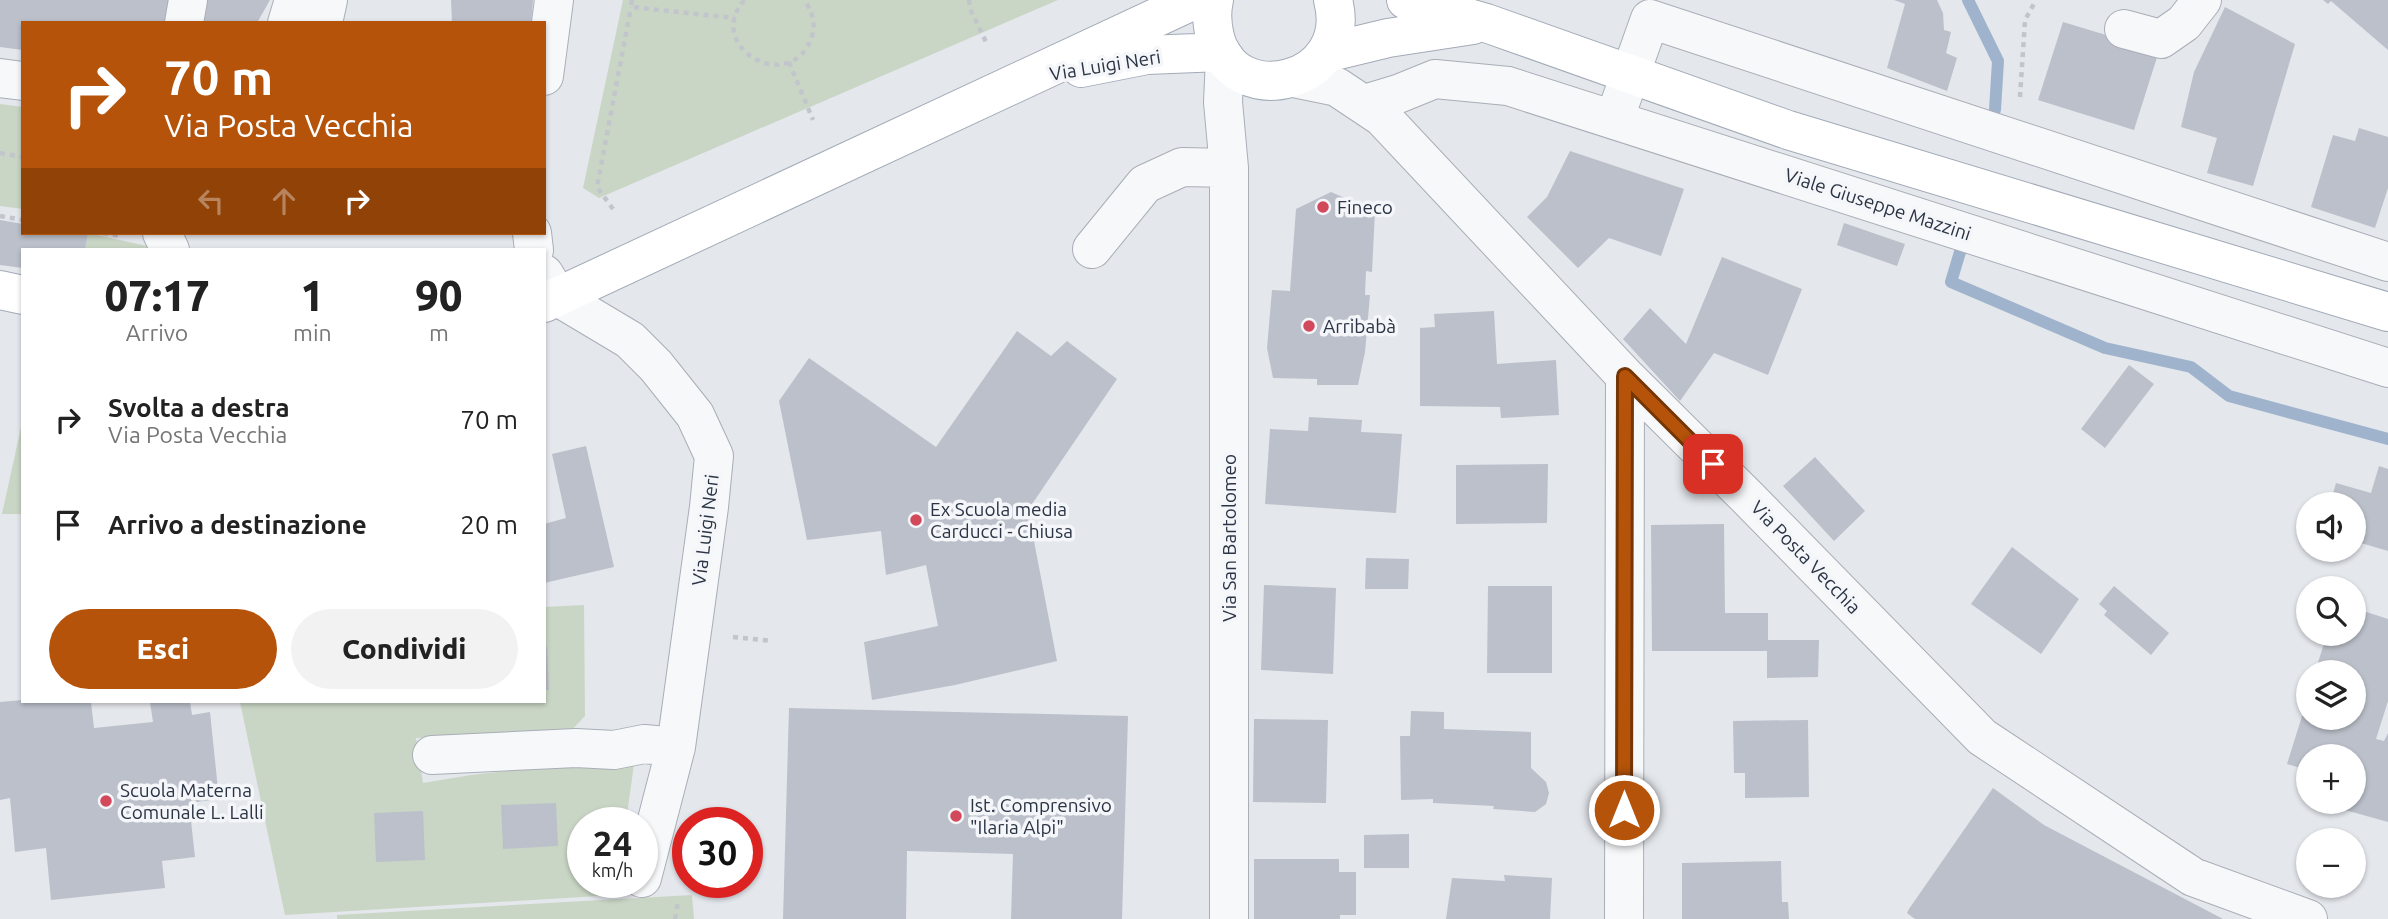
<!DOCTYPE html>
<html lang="it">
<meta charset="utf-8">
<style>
:root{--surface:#fff;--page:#f2f2f2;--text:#222;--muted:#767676;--accent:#b45309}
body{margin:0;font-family:Ubuntu,sans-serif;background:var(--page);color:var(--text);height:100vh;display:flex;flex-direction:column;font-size:26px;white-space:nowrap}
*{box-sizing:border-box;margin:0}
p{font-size:23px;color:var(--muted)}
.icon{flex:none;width:38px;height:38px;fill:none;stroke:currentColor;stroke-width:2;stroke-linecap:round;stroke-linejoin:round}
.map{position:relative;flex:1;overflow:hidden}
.details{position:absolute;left:21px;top:248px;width:525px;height:455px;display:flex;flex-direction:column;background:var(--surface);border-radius:0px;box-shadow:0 2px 5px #0004}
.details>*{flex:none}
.banner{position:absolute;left:21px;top:21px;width:525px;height:214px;border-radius:0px;box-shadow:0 2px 5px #0004;background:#b45309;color:#fff;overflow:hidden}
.fabs{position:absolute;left:2296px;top:492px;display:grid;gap:14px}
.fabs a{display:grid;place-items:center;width:70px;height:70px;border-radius:50%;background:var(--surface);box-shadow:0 2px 5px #0004;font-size:35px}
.speed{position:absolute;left:567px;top:807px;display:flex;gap:14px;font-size:35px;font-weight:700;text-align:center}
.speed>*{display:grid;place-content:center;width:91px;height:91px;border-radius:50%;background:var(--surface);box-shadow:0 2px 5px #0004;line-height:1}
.speed small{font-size:18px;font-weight:400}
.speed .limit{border:10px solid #d22;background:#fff;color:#111}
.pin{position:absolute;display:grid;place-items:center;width:60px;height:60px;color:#fff;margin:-30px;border-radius:14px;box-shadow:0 4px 10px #0006}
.me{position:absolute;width:77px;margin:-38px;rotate:0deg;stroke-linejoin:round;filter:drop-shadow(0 0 5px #0008)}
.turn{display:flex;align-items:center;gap:24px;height:147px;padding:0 28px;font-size:32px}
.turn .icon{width:91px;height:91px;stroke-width:2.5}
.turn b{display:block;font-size:49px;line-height:60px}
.lanes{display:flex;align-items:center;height:66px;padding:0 28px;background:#0003;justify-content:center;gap:35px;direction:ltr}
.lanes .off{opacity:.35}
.eta{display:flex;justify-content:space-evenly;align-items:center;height:119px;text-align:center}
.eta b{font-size:42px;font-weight:800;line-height:49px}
.button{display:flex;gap:14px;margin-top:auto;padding:14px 28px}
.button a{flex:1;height:80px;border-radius:42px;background:var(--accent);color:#fff;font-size:28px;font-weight:800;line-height:80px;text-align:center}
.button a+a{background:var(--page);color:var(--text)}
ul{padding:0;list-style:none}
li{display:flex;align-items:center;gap:21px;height:105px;padding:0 28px}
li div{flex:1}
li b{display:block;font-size:26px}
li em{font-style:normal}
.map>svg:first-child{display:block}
.green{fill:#c9d6c5}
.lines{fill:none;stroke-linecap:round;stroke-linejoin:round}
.stream{stroke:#9fb4cc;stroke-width:12}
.building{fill:#bbc0ca}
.minor-casing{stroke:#a9aeb7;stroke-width:40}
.major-casing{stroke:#a3abb8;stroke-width:40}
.path{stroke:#c2c5cb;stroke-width:4.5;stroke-dasharray:5 5;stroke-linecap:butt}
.minor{stroke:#f7f8fa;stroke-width:38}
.major{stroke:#fff;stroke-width:38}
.route-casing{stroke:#753606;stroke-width:18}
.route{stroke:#b45309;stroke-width:12}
.poi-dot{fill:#d1495b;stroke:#f4f6f9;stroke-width:2.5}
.labels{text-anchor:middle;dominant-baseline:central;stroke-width:7;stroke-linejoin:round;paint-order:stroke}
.street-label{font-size:19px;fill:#2b3445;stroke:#f4f6f9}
.poi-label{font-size:19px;fill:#2b3445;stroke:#f4f6f9;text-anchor:start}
</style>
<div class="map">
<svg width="2388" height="919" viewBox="0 0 2388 919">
<rect width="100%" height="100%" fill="#e4e7ec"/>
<path class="green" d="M623 0H1058L599 198 583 188Z
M0 104 23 107V209L0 206Z
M88 233 147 246 148 250H85Z
M23 418V514H2Z
M584 605 585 716 570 732 416 738 423 783 471 775 635 757 626 822H583V882H617L615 895 285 915 240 702H544V607Z
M692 895 694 919H337V915Z"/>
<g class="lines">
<path class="stream" d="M1968 0 1998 61 1995 110
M1960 252 1951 282 2105 348 2191 367 2229 396 2388 439"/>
</g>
<path class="building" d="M0 0H180L176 23H23V50L0 47Z
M197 0H270L257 23H193Z
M451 0H533L531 23H452Z
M1894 0H1937L1943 13 1944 30 1951 32 1946 53 1957 58 1947 91 1887 68 1905 4Z
M2323 0H2388V50L2331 1 2328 4Z
M2225 7 2295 44 2253 186 2207 173 2217 138 2181 127 2194 72Z
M2063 22 2159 51 2134 130 2038 100Z
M2359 128 2388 137V188L2375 228 2311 207 2333 135 2355 141Z
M1570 151 1684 189 1661 256 1609 238 1578 268 1527 217 1547 197Z
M1331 192 1375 211 1372 272 1366 271 1365 295H1370L1365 352 1358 385H1317V379L1273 378 1267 348 1272 290 1290 291 1296 209Z
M0 220 23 224V233H88L85 250H23V268L0 265Z
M1844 223 1905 244 1897 266 1837 245Z
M1722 257 1802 289 1768 375 1714 353 1680 401 1623 339 1650 308 1686 344Z
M1494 311 1497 364 1556 360 1559 415 1501 418 1500 407 1420 406V328L1435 327 1434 314Z
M1017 331 1051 356 1067 341 1117 379 1028 510 1057 661 955 685 872 700 864 642 938 626 926 565 886 575 881 531 807 540 779 401 809 358 936 447Z
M2129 365 2154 384 2105 448 2081 429Z
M1309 417 1362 420 1361 432 1402 434 1396 513 1265 504 1270 429 1308 431Z
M586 446 614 567 544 583V524L566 518 552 454Z
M1815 457 1865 511 1834 541 1783 486Z
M1548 464 1547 523 1456 524V465Z
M2379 466 2388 469V551L2354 541V504H2330L2336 483 2371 493Z
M1724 524 1725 613H1768V640H1819L1818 677 1767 678V651H1652L1651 525Z
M2012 547 2079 599 2041 654 1971 604Z
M1366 558 1409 559 1408 589H1365Z
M1264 585 1336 588 1333 674 1261 670Z
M1488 586H1552V673H1487Z
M2114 586 2169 633 2151 655 2104 615 2107 611 2099 604Z
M2354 608 2388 619V701L2376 739 2384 741 2388 733V822L2345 810 2347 802H2354V756H2308V770L2287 764 2308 697V718H2354V672H2315L2327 634H2354Z
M544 647H547L549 690H544Z
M23 700V702H91L94 728 153 722 150 702H190L192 715 210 712 219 799 189 803 195 857 162 861 165 888 51 900 46 848 15 852 10 798 0 800V702Z
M789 708 1128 716 1122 919H1011L1013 854 907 851 906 919H783Z
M1411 711 1444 712V729L1531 732V768L1546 782 1549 793 1546 804 1535 812 1493 809 1494 806 1433 803V799L1401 800 1400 736H1410Z
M1254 719 1328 720 1326 803 1253 802Z
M1808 720 1809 797 1745 798V773H1734L1733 721Z
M1993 788 2044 825 2223 919H1915L1907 913 1909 909Z
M556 803 558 846 503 849 501 805Z
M423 811 425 860 376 862 374 813Z
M1409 834V868H1364V835Z
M1254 859H1339V872H1356V915H1340V919H1254Z
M1781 861 1782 902H1788L1789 919H1682V863Z
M1504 875 1552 878 1550 919H1446L1452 878 1505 881Z"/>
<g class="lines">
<defs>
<path id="minor" d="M184 23 188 0
M287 23 294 0
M323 23 328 0
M2124 29 2161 39 2184 23 2202 0
M1225 58 1223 102 1229 168V919
M544 76 554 0
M0 78 23 81
M1293 78 1337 87 1382 117 1625 376 1749 499 1982 737 2193 877 2308 919
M1365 104 1398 94 1435 79 1508 86 2388 368
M1619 106 1650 19 2388 262
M162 233 170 250
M532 233 534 250
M1092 249 1145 184 1182 167 1229 168
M544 274 558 297 630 340 656 366 695 415 714 456 709 507 676 747 642 878
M432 755 576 748 614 750 644 744 676 747
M1624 919 1625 376"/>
<path id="major" d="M1214 0C1211 13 1212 25 1215 37 1234 113 1355 83 1333 0
M1406 0 1486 23 1788 130 2388 312
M1326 53 1388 38 1473 25
M1081 68 1147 55 1221 52
M0 290 23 295
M544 303 1194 0"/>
</defs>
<use href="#minor" class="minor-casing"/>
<use href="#major" class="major-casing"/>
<path class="path" d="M632 0 631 7 735 18
M744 0C703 49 793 97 812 36 816 23 812 10 804 0
M969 0 970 9 987 44
M789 62 813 120
M2020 97 2025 20 2036 0
M0 153 23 157
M613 209 597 187 631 7
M0 216 23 220
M103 233 121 236
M733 637 772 641
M675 919 678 901"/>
<use href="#minor" class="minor"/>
<use href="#major" class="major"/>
</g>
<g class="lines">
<defs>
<path id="route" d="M1624 810 1625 376 1713 464"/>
</defs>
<use href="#route" class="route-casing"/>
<use href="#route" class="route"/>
</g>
<g class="poi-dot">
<circle cx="1323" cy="207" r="7"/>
<circle cx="1309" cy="326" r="7"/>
<circle cx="916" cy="520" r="7"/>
<circle cx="106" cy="801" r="7"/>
<circle cx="956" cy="816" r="7"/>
</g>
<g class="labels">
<g class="street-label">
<text transform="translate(1105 65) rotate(-9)">Via Luigi Neri</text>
<text transform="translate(1878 204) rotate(18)">Viale Giuseppe Mazzini</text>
<text transform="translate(705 530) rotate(-83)">Via Luigi Neri</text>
<text transform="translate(1229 538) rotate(-90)">Via San Bartolomeo</text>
<text transform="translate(1806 557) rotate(46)">Via Posta Vecchia</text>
</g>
<g class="poi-label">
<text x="1337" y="207">Fineco</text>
<text x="1323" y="326">Arribabà</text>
<text x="930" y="509">Ex Scuola media<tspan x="930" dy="22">Carducci - Chiusa</tspan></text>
<text x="120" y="790">Scuola Materna<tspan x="120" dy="22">Comunale L. Lalli</tspan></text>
<text x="970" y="805">Ist. Comprensivo<tspan x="970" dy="22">"Ilaria Alpi"</tspan></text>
</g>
</g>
</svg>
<div class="fabs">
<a><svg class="icon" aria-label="sound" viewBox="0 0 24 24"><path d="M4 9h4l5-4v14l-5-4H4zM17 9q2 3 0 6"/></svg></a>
<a><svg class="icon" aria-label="search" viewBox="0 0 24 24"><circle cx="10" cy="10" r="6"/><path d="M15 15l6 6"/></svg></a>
<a><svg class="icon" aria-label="layers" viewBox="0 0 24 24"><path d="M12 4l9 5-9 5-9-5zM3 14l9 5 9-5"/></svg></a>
<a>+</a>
<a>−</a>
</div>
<div class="speed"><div>24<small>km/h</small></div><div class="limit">30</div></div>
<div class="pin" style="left:1713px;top:464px;background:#d93025"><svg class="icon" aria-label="arrive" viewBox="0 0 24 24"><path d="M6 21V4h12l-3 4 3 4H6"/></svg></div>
<svg class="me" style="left:1624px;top:810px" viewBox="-20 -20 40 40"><circle r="17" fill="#b45309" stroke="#fff" stroke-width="3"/><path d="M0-11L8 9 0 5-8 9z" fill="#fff"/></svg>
<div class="banner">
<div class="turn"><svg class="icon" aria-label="right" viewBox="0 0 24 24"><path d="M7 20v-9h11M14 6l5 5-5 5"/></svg><div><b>70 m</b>Via Posta Vecchia</div></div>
<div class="lanes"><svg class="icon off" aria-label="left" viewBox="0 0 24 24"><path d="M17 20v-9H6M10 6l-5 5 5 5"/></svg><svg class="icon off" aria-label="ahead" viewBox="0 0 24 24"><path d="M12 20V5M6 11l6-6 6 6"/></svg><svg class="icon" aria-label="right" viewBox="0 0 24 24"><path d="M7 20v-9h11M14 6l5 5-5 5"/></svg></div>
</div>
<section class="details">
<div class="eta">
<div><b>07:17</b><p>Arrivo</p></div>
<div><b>1</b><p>min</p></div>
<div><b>90</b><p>m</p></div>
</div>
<ul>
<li><svg class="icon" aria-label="right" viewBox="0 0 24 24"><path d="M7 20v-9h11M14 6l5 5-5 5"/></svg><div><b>Svolta a destra</b><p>Via Posta Vecchia</p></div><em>70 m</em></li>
<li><svg class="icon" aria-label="arrive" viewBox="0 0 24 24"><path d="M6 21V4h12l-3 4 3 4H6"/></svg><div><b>Arrivo a destinazione</b></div><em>20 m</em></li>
</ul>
<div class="button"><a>Esci</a><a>Condividi</a></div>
</section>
</div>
